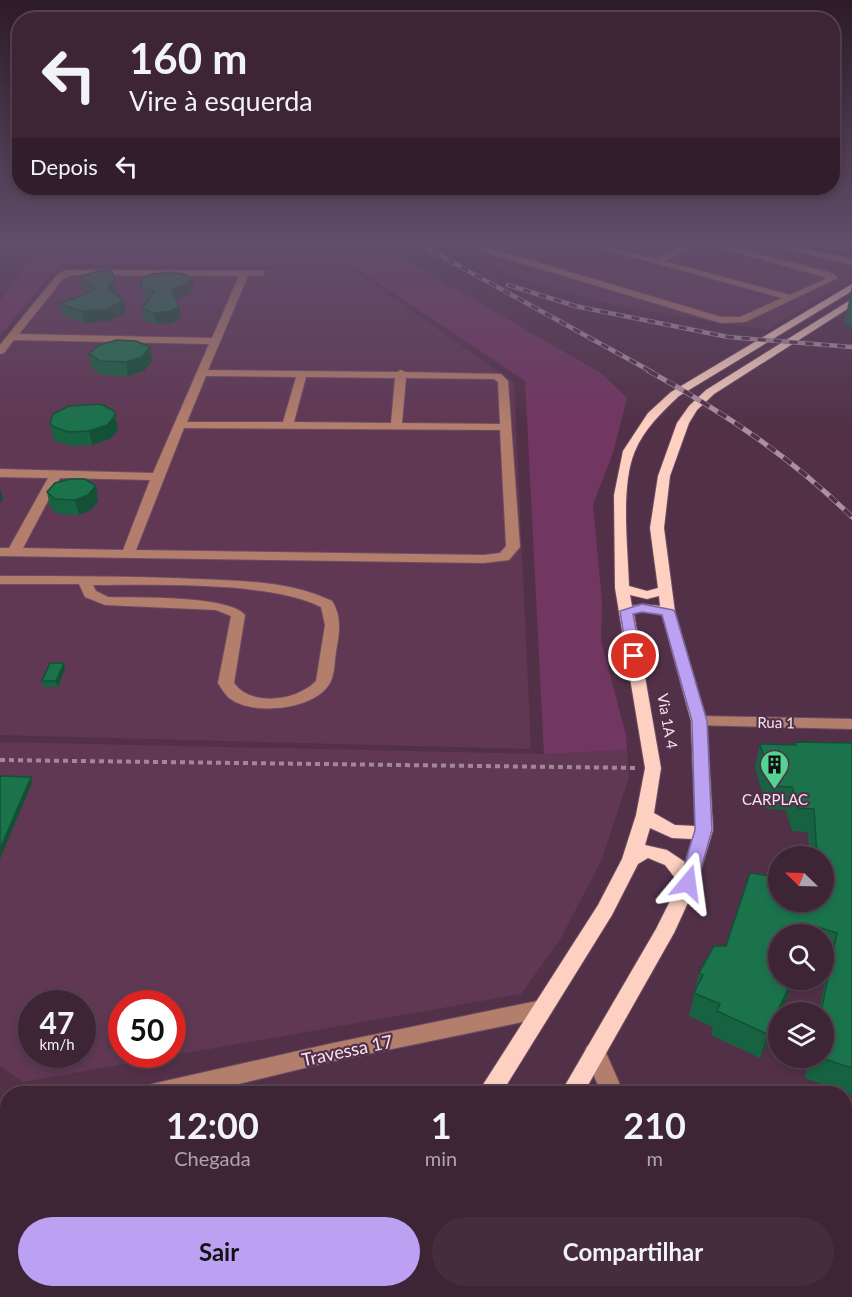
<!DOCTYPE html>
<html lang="pt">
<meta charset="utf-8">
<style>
:root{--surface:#3e2536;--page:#452d3e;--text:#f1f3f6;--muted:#ada5ad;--line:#574251;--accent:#bca0f2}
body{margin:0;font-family:Lato,sans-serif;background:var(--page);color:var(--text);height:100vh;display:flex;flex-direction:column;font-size:22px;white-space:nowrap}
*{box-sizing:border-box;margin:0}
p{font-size:20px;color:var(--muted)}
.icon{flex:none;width:33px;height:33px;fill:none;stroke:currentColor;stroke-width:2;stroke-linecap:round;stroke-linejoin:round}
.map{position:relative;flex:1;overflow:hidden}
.details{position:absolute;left:0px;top:1086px;width:852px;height:212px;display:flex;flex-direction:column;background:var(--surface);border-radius:24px 24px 0 0;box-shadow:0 3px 9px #0003,0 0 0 2px var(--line)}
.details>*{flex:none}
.guide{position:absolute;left:12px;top:12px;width:828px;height:183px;border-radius:24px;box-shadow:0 3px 9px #0003,0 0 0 2px var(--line);background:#3e2536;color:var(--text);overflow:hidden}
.needle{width:39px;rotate:293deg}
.tools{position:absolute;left:768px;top:846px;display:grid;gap:12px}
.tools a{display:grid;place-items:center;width:66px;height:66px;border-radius:50%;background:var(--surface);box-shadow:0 3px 9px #0003,0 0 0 2px var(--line);font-size:30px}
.speed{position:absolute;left:18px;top:990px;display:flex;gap:12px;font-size:30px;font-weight:700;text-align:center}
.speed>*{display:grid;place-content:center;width:78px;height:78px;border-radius:50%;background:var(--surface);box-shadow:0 3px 9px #0003,0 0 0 2px var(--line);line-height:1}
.speed small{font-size:15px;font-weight:400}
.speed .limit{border:9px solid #d22;background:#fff;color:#111}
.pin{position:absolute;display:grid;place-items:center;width:51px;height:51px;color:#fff;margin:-26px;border:3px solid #fff;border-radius:50%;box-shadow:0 2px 6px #0007}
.me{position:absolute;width:66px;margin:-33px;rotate:16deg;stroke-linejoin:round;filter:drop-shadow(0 0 4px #0008)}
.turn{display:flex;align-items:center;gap:21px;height:126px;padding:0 18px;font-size:27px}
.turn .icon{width:78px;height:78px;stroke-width:2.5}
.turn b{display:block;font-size:42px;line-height:51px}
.then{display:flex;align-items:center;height:57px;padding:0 18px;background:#0003;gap:12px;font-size:22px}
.eta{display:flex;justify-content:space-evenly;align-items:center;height:102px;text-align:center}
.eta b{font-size:36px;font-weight:700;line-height:42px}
.action{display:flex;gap:12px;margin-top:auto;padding:12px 18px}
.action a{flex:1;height:69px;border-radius:36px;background:var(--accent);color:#111;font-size:24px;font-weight:700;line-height:69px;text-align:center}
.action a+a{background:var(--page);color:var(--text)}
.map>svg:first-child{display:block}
.built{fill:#603854;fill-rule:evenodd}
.green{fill:#713661}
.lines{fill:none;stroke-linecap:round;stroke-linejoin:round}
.minor-casing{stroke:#6d4e63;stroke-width:2}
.major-casing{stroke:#6d4e63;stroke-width:2}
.path{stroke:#a28799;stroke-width:4;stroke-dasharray:5 4;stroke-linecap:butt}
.minor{fill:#b47e6c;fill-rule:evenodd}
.major{fill:#fdd0c1;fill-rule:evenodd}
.rail-far1-casing{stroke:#ab90a2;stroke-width:4.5}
.rail-casing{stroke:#ab90a2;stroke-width:5}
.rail-far1{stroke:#523148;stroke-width:3;stroke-dasharray:8;stroke-linecap:butt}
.rail{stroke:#523148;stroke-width:4;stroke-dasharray:10;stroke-linecap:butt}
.wall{fill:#176341}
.shaded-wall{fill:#135035}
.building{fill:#1b734c;stroke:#135035;stroke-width:1.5}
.route{fill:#bca0f2;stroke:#7a689d;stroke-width:1.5}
.labels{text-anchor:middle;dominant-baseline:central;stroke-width:4.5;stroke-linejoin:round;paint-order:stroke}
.street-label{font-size:15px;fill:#f9e4f1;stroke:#523148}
.poi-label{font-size:15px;fill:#f9e4f1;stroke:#523148}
.near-street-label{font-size:18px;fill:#f9e4f1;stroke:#523148}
</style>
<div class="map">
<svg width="852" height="1297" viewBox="0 0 852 1297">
<rect width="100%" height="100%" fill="#523148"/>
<path class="built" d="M445 244H763L852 265V279L767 330 628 308 568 293 509 274Z
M60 269H351L514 382 531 749 0 735V343Z
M0 742 544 754 627 750 629 777 602 859 561 938 521 994 23 1082 0 1066ZM32 1004H82V1054H32ZM122 1004H172V1054H122Z"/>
<path class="green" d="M42 244H377L601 373 627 398 613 453 593 504 602 602 601 641 626 735 627 750 544 754 525 381 354 267 59 264 0 336V302Z"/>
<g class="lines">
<defs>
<path id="minor" d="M486 244H496L490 248 721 317H740L782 298 585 244H598L655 259 688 244H699L664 261 790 295 827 278 708 244H721L832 273 838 278 745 322 721 323 480 251V247Z
M769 244H783L852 259V265Z
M821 244H852V250Z
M67 270 264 271V275L248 276 208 370 397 372 401 370 405 372 501 374 508 381 520 547 509 560 484 563 0 556V548H9L48 478 0 477V469L153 473 209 344 14 340 4 353 0 354V345L8 335 57 275ZM72 275 239 276 212 338 19 334 63 279ZM206 376 296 377 283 422H187ZM306 377 395 378 391 423 294 422ZM406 378 494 379 498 382 500 424 402 423ZM184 428 500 430 506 546 500 553 484 555 136 550ZM60 478 150 480 123 550 23 548Z
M0 576C66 576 132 576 197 579 242 581 291 581 332 601 341 615 340 630 337 646 334 658 336 676 328 686 311 710 252 716 229 698 225 694 221 688 218 683L231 616 216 610 105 605 85 597 79 584H0ZM93 585C153 585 270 581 321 607L325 625 316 681C297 701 251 707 234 683L245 615C229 595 136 598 108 597L96 591Z
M699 716 852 719V729L693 725 691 721Z
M542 1000 549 1003 552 1009 549 1015 542 1018 329 1062 197 1094H141L144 1087 152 1084 329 1044Z
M595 1044 603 1046 624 1094H602L584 1053 587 1046Z
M0 1117H8V1157L0 1154Z
M197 1290H268L271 1297H200Z
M688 1290H715L718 1297H691Z"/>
<path id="major" d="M852 284V291L679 396C662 412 644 429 635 451 620 486 628 547 629 586L647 591 658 588 650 528 658 476 677 423 689 406 706 390 852 299V306L714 394 697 410 689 423 670 476 664 528 675 612 707 721 713 830 697 883 674 933 583 1094H560L656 929 679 883 665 865 648 858 638 864 612 915 501 1094H477L598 905 622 859 636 815 645 768 615 588 614 495 623 451 648 413 671 392ZM630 595 647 599 659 596 660 606 642 604 632 606ZM642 612 662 615 691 721 695 826 675 825 654 813 661 768 634 614ZM650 828 672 838 692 839 685 862 667 850 645 845Z
M316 1290H386L389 1297H313Z
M440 1290H467L464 1297H437Z"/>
</defs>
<use href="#minor" class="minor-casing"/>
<use href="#major" class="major-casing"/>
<path class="path" d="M0 760 639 768"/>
<use href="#minor" class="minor"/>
<use href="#major" class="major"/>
<defs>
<path id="rail-far1" d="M419 244 652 372
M508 285 575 306 728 337 852 347"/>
<path id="rail" d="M649 371C723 412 791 457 852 517"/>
</defs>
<use href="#rail-far1" class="rail-far1-casing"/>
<use href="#rail" class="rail-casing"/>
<use href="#rail-far1" class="rail-far1"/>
<use href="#rail" class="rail"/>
</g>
<path class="wall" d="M81 276 114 279 116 290 114 293 126 312 109 321 84 323 63 316 60 304 88 293 82 287Z
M141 279 193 280 194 291 176 300 180 318 172 323 156 324 144 321 142 309 148 300 143 298Z
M852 286V326L844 324Z
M89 354 152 361 144 371 128 376 102 375 92 368Z
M50 423 118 430 110 439 92 445 72 446 57 442 53 438Z
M47 492 98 501 91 510 79 515 58 514 50 507Z
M64 663 65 669 58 687H43L42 681Z
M795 742 852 743V1095L805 1078 809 1058H824V1012H819L830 957 824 955V934H778V980H793L788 995 760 1058 711 1035 713 1027 689 1016 699 973 726 946 824 902V856H809L808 832 792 831 786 810 767 809 755 767 760 744 794 745Z
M844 1116 852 1119V1163L844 1159Z
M531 1290H665L668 1297H533Z"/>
<path class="shaded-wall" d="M114 279 116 290 109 300 107 289Z
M193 280 194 291 174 301 172 290Z
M124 300 126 312 109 321 84 323 82 311Z
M179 307 180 318 172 323 156 324 154 313Z
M150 347 152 361 144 371 128 376 126 362Z
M115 416 118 430 110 439 92 445 89 431Z
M96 486 98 501 91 510 79 515 75 500Z
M0 489 3 499 0 503Z
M64 663 65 669 58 687 56 681Z
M31 777 32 783 0 859V849Z
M778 956V977L769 960Z
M792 980H793L788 995 781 1012H778V1017L760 1058 767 1034Z"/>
<path class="building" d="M99 271H112L114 279 107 289 124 300 107 309 82 311 60 304 95 290 81 276Z
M169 272 184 274 193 280 172 290 179 307 170 311 154 313 142 309 154 291 142 287 141 279 152 274Z
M117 340 136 341 150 347 142 357 126 362 100 361 89 354 99 345Z
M101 404 114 411 115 416 107 425 89 431 69 432 54 427 50 423 53 414 69 406Z
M70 479H85L96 486 88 495 75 500 55 499 47 492 55 483Z
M50 663H64L56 681H42Z
M795 742 852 743V1068L821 1058H824V1012H821L837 933 805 923 802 934H778V956L769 960 778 964V980H792L767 1034 717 1011 720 1004 694 993 703 975 699 973 714 946H726L750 873 778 877V902H824V856H817L814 809 798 808 792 787 773 786 760 744 796 745Z
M0 776 31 777 0 849Z
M336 1090V1094H320Z
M844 1116 852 1119V1156L844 1152Z
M538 1290H665L668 1297H540Z"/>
<linearGradient id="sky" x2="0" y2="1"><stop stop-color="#2d1b28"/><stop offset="0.57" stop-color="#604e6a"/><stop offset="1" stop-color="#604e6a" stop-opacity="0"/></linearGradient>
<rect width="852" height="425" fill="url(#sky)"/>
<path class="route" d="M642 604 673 610 675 612 707 721 712 830 697 883 694 887H682L679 883 695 830 692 721 662 615 642 612 633 614 641 656 634 660 627 656 620 611Z"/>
<defs>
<symbol id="building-pin" viewBox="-11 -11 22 30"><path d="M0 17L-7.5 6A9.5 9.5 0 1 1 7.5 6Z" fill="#54d395" stroke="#523148"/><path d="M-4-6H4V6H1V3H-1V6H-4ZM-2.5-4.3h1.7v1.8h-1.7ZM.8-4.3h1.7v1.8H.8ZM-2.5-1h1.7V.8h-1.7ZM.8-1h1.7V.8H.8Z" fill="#111"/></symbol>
</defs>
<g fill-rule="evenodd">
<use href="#building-pin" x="758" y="748" width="33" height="45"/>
</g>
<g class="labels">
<g class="street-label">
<text transform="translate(668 721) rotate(80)">Via 1A 4</text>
<text transform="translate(776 722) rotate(1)">Rua 1</text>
</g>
<g class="poi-label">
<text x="775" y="799">CARPLAC</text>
</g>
<g class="near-street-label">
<text transform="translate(347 1050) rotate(-12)">Travessa 17</text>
</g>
</g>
</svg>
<div class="tools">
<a><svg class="needle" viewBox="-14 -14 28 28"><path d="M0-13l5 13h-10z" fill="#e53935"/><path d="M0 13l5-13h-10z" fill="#ada5ad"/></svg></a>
<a><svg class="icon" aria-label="search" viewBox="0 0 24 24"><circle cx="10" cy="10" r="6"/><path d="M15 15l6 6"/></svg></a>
<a><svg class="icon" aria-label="layers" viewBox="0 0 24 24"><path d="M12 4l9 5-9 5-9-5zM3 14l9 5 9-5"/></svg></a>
</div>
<div class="speed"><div>47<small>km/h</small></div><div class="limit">50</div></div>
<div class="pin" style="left:634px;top:656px;background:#d93025"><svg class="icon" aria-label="arrive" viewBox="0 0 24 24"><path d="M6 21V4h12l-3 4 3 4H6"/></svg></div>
<svg class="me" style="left:688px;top:883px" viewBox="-20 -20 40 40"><path d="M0-17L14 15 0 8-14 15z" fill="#bca0f2" stroke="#fff" stroke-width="4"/></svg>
<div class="guide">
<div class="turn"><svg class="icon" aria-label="left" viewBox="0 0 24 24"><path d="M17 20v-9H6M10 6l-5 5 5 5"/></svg><div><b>160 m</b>Vire à esquerda</div></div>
<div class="then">Depois<svg class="icon" aria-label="left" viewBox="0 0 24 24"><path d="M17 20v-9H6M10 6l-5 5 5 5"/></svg></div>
</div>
<section class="details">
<div class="eta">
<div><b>12:00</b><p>Chegada</p></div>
<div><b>1</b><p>min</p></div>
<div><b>210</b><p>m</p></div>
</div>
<div class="action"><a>Sair</a><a>Compartilhar</a></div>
</section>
</div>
